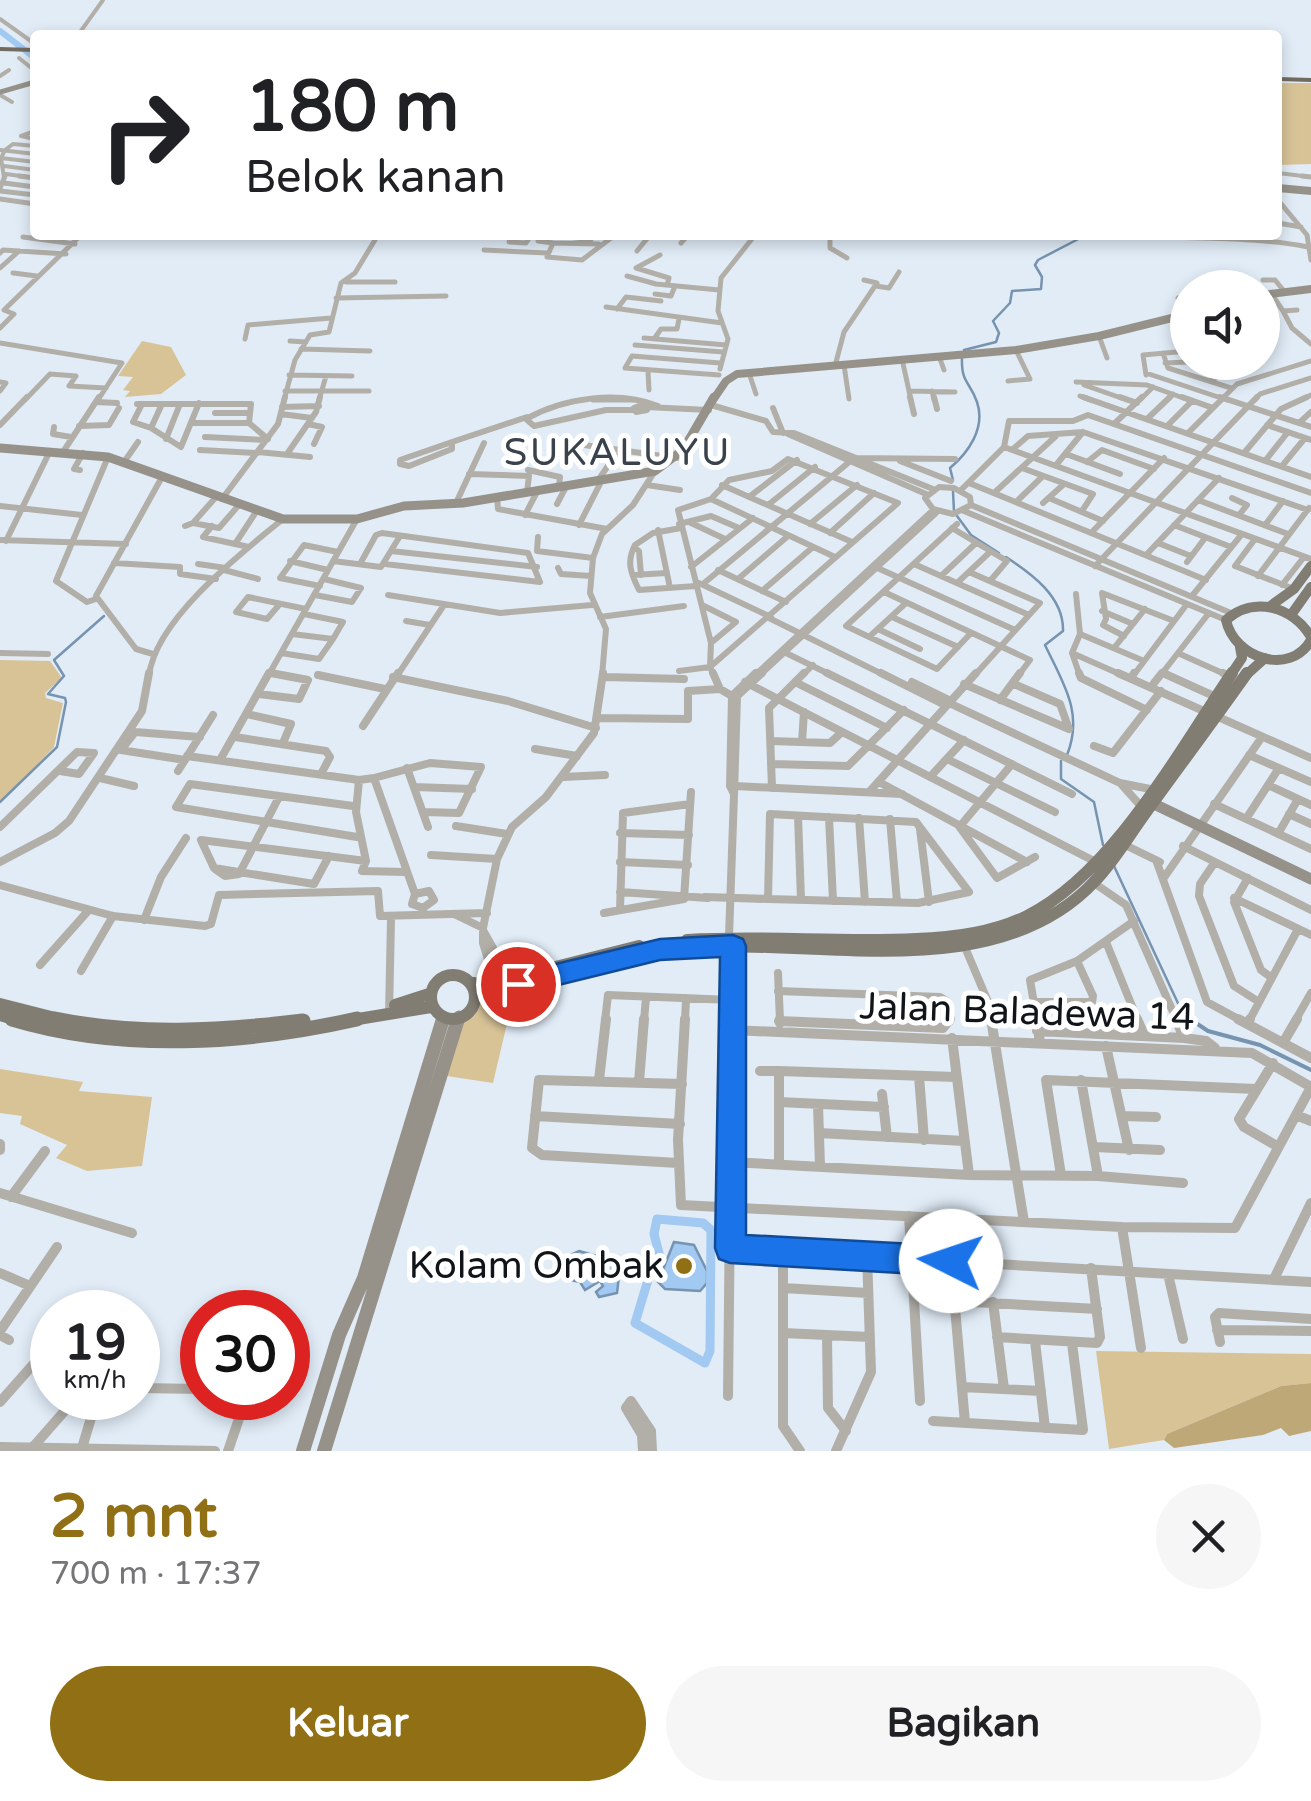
<!DOCTYPE html>
<html lang="id">
<meta charset="utf-8">
<style>
:root{--surface:#fff;--page:#f6f6f6;--text:#202124;--muted:#757577;--accent:#916f14}
body{margin:0;font-family:"Varela Round",sans-serif;background:var(--page);color:var(--text);height:100vh;display:flex;flex-direction:column;font-size:38px;white-space:nowrap}
*{box-sizing:border-box;margin:0}
p{font-size:32px;color:var(--muted)}
.icon{flex:none;width:55px;height:55px;fill:none;stroke:currentColor;stroke-width:2;stroke-linecap:round;stroke-linejoin:round}
.map{position:relative;height:1451px;overflow:hidden}
.side{display:flex;flex-direction:column;background:var(--surface);flex:1}
.side>*{flex:none}
.banner{position:absolute;left:30px;top:30px;width:1252px;height:210px;border-radius:10px;box-shadow:0 5px 15px #0003;background:#fff;color:var(--text);overflow:hidden}
.buttons{position:absolute;left:1170px;top:270px;display:grid;gap:20px}
.buttons a{display:grid;place-items:center;width:110px;height:110px;border-radius:50%;background:var(--surface);box-shadow:0 5px 15px #0003;font-size:50px}
.speed{position:absolute;left:30px;top:1290px;display:flex;gap:20px;font-size:50px;font-weight:700;text-align:center}
.speed>*{display:grid;place-content:center;width:130px;height:130px;border-radius:50%;background:var(--surface);box-shadow:0 5px 15px #0003;line-height:1}
.speed small{font-size:25px;font-weight:400}
.speed .limit{border:15px solid #d22;background:#fff;color:#111}
.pin{position:absolute;display:grid;place-items:center;width:85px;height:85px;color:#fff;margin:-42px;border:5px solid #fff;border-radius:50%;box-shadow:0 2px 10px #0007}
.me{position:absolute;width:110px;margin:-55px;rotate:274deg;stroke-linejoin:round;filter:drop-shadow(0 0 8px #0008)}
.turn{display:flex;align-items:center;gap:35px;height:210px;padding:0 50px;font-size:45px}
.turn .icon{width:130px;height:130px;stroke-width:2.5}
.turn b{display:block;font-size:70px;line-height:85px}
.round{display:grid;place-items:center;flex:none;width:105px;height:105px;border-radius:52px;background:var(--page)}
.overview{display:flex;align-items:center;justify-content:space-between;height:170px;padding:0 50px}
h1{font-size:60px;font-weight:700;line-height:75px;color:var(--accent)}
.cta{display:flex;gap:20px;margin-top:auto;padding:20px 50px}
.cta a{flex:1;height:115px;border-radius:60px;background:var(--accent);color:#fff;font-size:40px;font-weight:700;line-height:115px;text-align:center}
.cta a+a{background:var(--page);color:var(--text)}
.map>svg:first-child{display:block}
.green{fill:#d8c397}
.forest{fill:#bfa877}
.water{fill:#a2c9f1;stroke:#7693b0;stroke-width:2.5}
.lines{fill:none;stroke-linecap:round;stroke-linejoin:round}
.stream-far1{stroke:#7693b0;stroke-width:2.5}
.stream{stroke:#7693b0;stroke-width:4}
.canal{stroke:#a2c9f1;stroke-width:9}
.river{stroke:#a2c9f1;stroke-width:6}
.street-far4{stroke:#b2afa9;stroke-width:4}
.street-far3{stroke:#b2afa9;stroke-width:5}
.street-far2{stroke:#b2afa9;stroke-width:6}
.street-far1{stroke:#b2afa9;stroke-width:8}
.street{stroke:#b2afa9;stroke-width:10}
.secondary-far4{stroke:#969289;stroke-width:5}
.secondary-far3{stroke:#969289;stroke-width:8}
.secondary-far2{stroke:#969289;stroke-width:9}
.secondary-far1{stroke:#969289;stroke-width:11}
.secondary{stroke:#969289;stroke-width:14}
.primary-far2{stroke:#827d73;stroke-width:10}
.primary-far1{stroke:#827d73;stroke-width:12}
.primary{stroke:#827d73;stroke-width:15}
.highway{fill:#716b5f;fill-rule:evenodd}
.route{fill:#1a73e8;stroke:#114b97;stroke-width:2.5}
.poi-dot{fill:#916f14;stroke:#fff;stroke-width:4}
.labels{text-anchor:middle;dominant-baseline:central;stroke-width:10;stroke-linejoin:round;paint-order:stroke}
.quarter-label{font-size:38px;letter-spacing:2.5px;fill:#3a434c;stroke:#fff}
.near-street-label{font-size:38px;fill:#111519;stroke:#fff}
.near-poi-label{font-size:38px;fill:#111519;stroke:#fff;text-anchor:end}
</style>
<div class="map">
<svg width="1311" height="1451" viewBox="0 0 1311 1451">
<rect width="100%" height="100%" fill="#e1ecf7"/>
<path class="green" d="M1278 83H1311V164L1278 165Z
M142 341 171 347 186 375 161 394 125 397 130 391 123 390 133 377 118 376Z
M0 660 50 661 62 678 45 693 46 698 63 703 54 747 0 803Z
M510 986 515 1008 509 1015 493 1083 440 1075 457 1021 477 1009 482 999Z
M0 1069 83 1082 79 1091 152 1097 142 1166 87 1171 56 1158 67 1145 20 1124 22 1116 0 1113Z
M1096 1351 1311 1354V1383L1281 1386 1167 1434 1164 1440 1109 1449Z"/>
<path class="forest" d="M1311 1383V1431L1289 1436 1281 1428 1263 1435 1174 1448 1164 1440 1167 1434 1281 1386Z"/>
<path class="water" d="M674 1242 694 1245 707 1271V1283L700 1291 665 1289 658 1282Z
M579 1251 615 1261 620 1268 617 1293 599 1297 596 1292 603 1286 600 1281 585 1290 580 1282 565 1279 560 1260Z"/>
<g class="lines">
<path class="stream-far1" d="M964 350 996 342 999 333 993 321 1010 303 1012 291 1041 289 1042 277 1035 265 1038 260 1086 235
M953 480 950 468C968 453 986 428 977 402 970 381 961 384 962 357
M953 491 954 512
M957 516 971 535 999 553
M1006 557C1032 574 1064 597 1063 631L1045 645C1063 683 1084 713 1067 755
M1061 761V779L1094 802 1103 845
M0 802 57 747 66 702 65 698 48 694 64 676 54 660 104 616
M1114 866 1183 1014 1193 1021"/>
<path class="stream" d="M1190 1019 1208 1031 1260 1045 1311 1070"/>
<path class="canal" d="M657 1219 703 1223 711 1230 710 1351 705 1363 635 1323 648 1280 661 1261 654 1234Z"/>
<path class="river" d="M0 31 35 58"/>
<path class="street-far4" d="M0 19 35 44
M78 35 103 0
M19 58 35 71
M0 76 9 70
M0 95 12 102
M35 131 21 136 35 139
M0 150 35 154
M5 150 13 144 35 146
M1 158 35 162
M4 166 35 170
M1278 173 1311 177
M6 174 35 178
M4 178 1 158 5 150"/>
<path class="street-far3" d="M19 176 35 178
M1302 176 1311 177
M4 183 35 187
M0 188 5 176
M0 191 35 195
M0 199 35 204
M1278 200 1307 235 1311 260
M1278 223 1301 227
M552 235 591 240
M830 235V248L847 258
M1138 235C1195 240 1252 236 1308 247
M23 237 75 244
M538 241 553 243 547 257 582 260 615 235
M509 242 526 243 531 235
M553 243 599 244
M681 243 688 235
M484 250 547 253
M637 251 650 235
M0 253 3 250 66 254
M0 268 19 251
M636 268 669 278 667 285
M636 268 660 255
M13 273 37 276
M627 276 656 284 719 290
M1263 280H1275L1284 291
M346 282H395
M876 286 889 288 899 272
M1271 293 1283 311 1297 310
M655 294 671 296 675 286
M336 298 446 296
M1178 298 1188 306
M606 307 722 323
M617 309 626 297 661 301
M1283 311 1292 328 1311 344
M0 328 14 314 4 310 81 235
M1099 336 1107 358
M644 338 726 345
M245 339 248 325 331 318
M654 339 661 329H677L679 319
M290 341 306 342
M0 343 122 363 98 400
M635 345 723 352
M301 349 370 351
M1163 353 1168 368 1231 388
M939 356 944 370
M902 359 911 400
M1165 363 1188 362
M844 365 849 399
M835 366 844 332 877 283 864 280
M720 369 728 339 718 311 721 278 755 235
M648 372 649 390
M749 373 756 394
M1146 373 1227 400
M289 375 352 376
M719 375 625 368 632 356 720 363
M1146 375 1143 355 1188 351
M1008 381 1030 379 1016 350
M1210 381 1244 362
M0 382 6 383 0 391
M1076 382 1147 385 1189 400
M1084 385 1127 400
M285 391H369
M910 391 955 392
M932 391 934 400
M1080 396 1090 400
M25 400 50 374 76 376 69 386 106 388
M284 400 295 360 310 335 329 332 341 283 355 273 378 235
M319 400 326 376
M593 400H635
M1140 400 1153 387
M1167 400 1173 394
M1221 400 1237 384 1311 361
M1255 400 1260 394 1311 378
M1301 400 1311 395"/>
<path class="street-far2" d="M910 397 914 414
M934 397 937 409
M1083 397 1311 477
M1120 397 1137 403
M1182 397 1213 408
M1220 397 1311 427
M96 402 117 403
M137 404H251L249 423 268 439
M142 404 133 422 151 428
M162 404 151 428 181 447 199 403
M711 405 766 421 773 432 794 433 933 489
M639 406 646 407 647 410 636 412 634 408Z
M282 407 319 406
M646 407 709 410
M773 408 783 433
M634 410H606L534 426 526 419C563 398 618 390 658 406
M215 413H250
M281 414 312 418
M1147 419 1170 397
M193 423H249
M1299 423 1311 412
M308 424 322 427 314 444
M1114 424 1142 397
M0 425 27 397
M1267 425 1311 440
M79 426 109 425 119 408
M1167 426 1192 401
M54 427 53 434 71 437
M1188 433 1224 397
M788 434 926 494
M205 437 266 440
M166 439 180 404
M452 442V449L409 466 400 464V460Z
M452 442 527 417
M584 445 677 458
M1004 447 1311 559
M1013 449 1028 436 1083 432 1308 510
M200 450 257 453
M63 452 99 397
M258 452 310 457
M1244 453 1281 409 1307 397
M287 454 316 412 320 397
M1066 454 1120 474
M788 459 898 503 710 667 711 643 678 510 711 499 729 480 772 471Z
M900 461 951 481
M1265 461 1288 432
M124 462 138 442
M1087 462 1102 450 1154 469
M1056 465 1083 432
M1282 466 1305 438
M1022 468 1093 494 1082 511
M80 470 74 469 83 453
M528 470 560 477 559 486
M469 474 529 476 527 492
M599 479 620 448
M969 483 1206 580
M647 485 680 490
M722 485 852 542
M939 487 954 488 970 497 971 505 953 514 933 509 925 498Z
M961 490 1004 447 1009 421H1073L1088 415 1311 493
M994 493 1056 436
M497 497 498 509 607 529
M749 497 797 460
M1049 498 1103 521
M1232 498 1247 505 1239 515
M222 499 278 424 285 397
M711 499 835 557
M1198 500 1288 534
M1016 502 1043 476
M456 503 484 443
M1043 503 1064 484
M557 504 567 485
M768 505 815 467
M971 505 1231 613
M0 506 82 515
M964 511 1226 620
M525 515 538 490
M689 522 725 539
M193 523 216 497
M679 524 711 516 739 528
M810 524 857 485
M957 524 846 626 937 669 971 633
M579 525 603 478
M1174 525 1231 547
M1265 525 1283 501
M185 526 193 523 219 528 238 506
M212 526 203 537 249 547
M681 528 653 533 635 545C626 562 631 574 639 590L696 586
M952 528 1007 561 990 581
M658 530 670 588
M830 533 874 493
M1091 533 1164 458
M538 537 537 551 593 558
M1255 539 1235 566 1294 589
M0 540 126 544
M6 541 50 451
M1158 543 1191 556
M235 544 256 512
M634 547 639 551 641 575
M391 551 537 567
M1146 555 1219 478
M290 561 328 570
M333 561 381 567 400 536
M1187 562 1205 538
M114 563 180 567V574L216 579
M198 564 226 568
M360 564 376 535 382 533 528 553 540 582 385 564
M914 564 1029 615
M873 566 1015 630
M1095 566 1257 397
M691 567 753 518
M558 568 561 574 591 576
M224 570 258 579
M718 570 786 602
M969 572 1040 603 974 676
M633 575 667 573
M941 576 976 543
M1258 576 1309 508
M738 579 788 536
M699 583 771 617
M957 583 990 552
M703 584 854 458 955 459
M1282 585 1304 557
M320 586 280 578 304 545 338 552
M762 591 813 547
M884 592 1030 660 1018 676
M1076 594 1080 634 1072 653 1124 676
M315 595 352 602 361 588 324 579
M388 595 500 613 592 605
M1192 596 1242 534
M96 599 87 602 56 581 108 457
M279 605 267 619 236 612 248 597 306 609
M702 605 736 622 711 643
M1102 611 1133 624
M600 617 684 606
M892 617 958 647
M769 618 886 676
M406 621 430 625
M878 629 920 649
M292 634 333 639 343 622 304 614
M1080 634 1144 661
M1124 636 1103 625 1106 619 1102 593 1174 621
M869 637 906 603
M1114 648 1145 609
M784 652 833 676
M0 653 48 654
M281 653 319 659 333 639
M1072 653 1080 676
M153 654 136 649 96 596 162 477
M1180 654 1229 676
M710 667 714 676
M679 671 710 667
M269 673 285 676
M1162 673 1169 676
M318 675 322 676
M149 676C155 620 241 553 283 519
M268 676 357 519
M397 676 444 605
M602 676 606 629 590 593 593 558 602 534 633 505 655 471
M754 676 931 512 936 513 759 676
M802 676 813 665
M1133 676 1187 604
M1160 676 1209 613"/>
<path class="street-far1" d="M713 673 720 689 732 696
M827 673 1072 794
M881 673 945 705
M1079 673 1081 678 1147 710
M1118 673 1206 712
M1163 673 1216 697
M1223 673 1229 676
M318 675 385 689
M393 677 508 701 596 728
M605 677 684 679
M1131 678 1134 673
M745 682 1094 861
M795 682 887 728
M912 682 949 700
M1154 683 1162 673
M964 684 1069 729 1060 704 1014 684
M259 694 299 699 308 680 271 673
M1000 700 1020 673
M947 702 1120 783 1150 789
M247 714 291 724 283 743
M1216 716 1311 758
M599 718 688 719V691L720 689
M363 726 398 673
M235 737 326 751 330 757 321 774
M771 741 830 743 842 732
M802 742 804 712
M1094 746 1113 753 1161 691
M535 749 577 756
M1249 755 1311 782
M187 756 359 780 374 778 415 894
M947 759 1055 812
M185 760 121 750 135 732 200 737
M220 760 269 673
M771 764 848 766 904 710
M407 768 428 827
M178 771 213 715
M563 777 605 775
M930 777 964 740
M100 778 134 786
M374 778 430 763 481 767 459 813 423 812
M879 782 1027 862
M1122 785 1139 804
M1268 785 1311 805
M735 786 902 794
M414 787 472 789
M772 788 769 708 804 673
M870 791 976 673
M734 794 730 786 732 696 756 673
M734 794 737 696 762 673
M1214 804 1311 849
M353 806 190 784 176 807 357 837
M770 814 916 822 969 892 918 903 768 899Z
M1289 814 1311 824
M798 816 801 900
M829 817 833 901
M859 818 865 902
M890 819 897 902
M1246 819 1279 768
M958 825 997 878 1035 857
M961 825 1012 764
M456 826 507 834
M0 827 77 752 94 753 79 774 60 771
M920 829 929 902
M620 833 689 835
M1278 834 1298 799
M1123 844 1160 862
M1183 846 1311 910
M431 855 497 859
M329 856 314 884 214 868 201 840 366 861 356 812 359 780
M1156 860 1207 1002 1242 1021
M366 861 362 871 405 872
M0 862 55 833 69 821 142 711 149 673
M620 862 688 865
M1215 862 1200 884 1199 896 1234 986 1259 1002
M215 869 225 876 239 874 279 797
M1248 878 1234 902 1261 970 1272 978
M1163 879 1262 737
M1094 883 1126 905 1177 1021
M0 885 113 916 205 926 211 924 219 895 378 891 380 916 487 913
M429 891 434 900 423 908 412 904 415 894Z
M620 892 708 898
M705 897 768 899
M1234 898 1311 935
M620 910 623 813 690 804
M604 913 684 899 691 792
M454 914 483 928
M144 920 161 877 186 838
M484 932 504 968H527
M729 937 734 794
M1106 942 1138 1021
M964 945 989 1004 992 1021
M40 965 88 911
M81 971 113 916
M778 973 780 1021
M495 982 483 943V928L497 859 512 827 546 797 594 733 603 673
M778 991 940 997 947 1001 950 1021
M1033 1002H1092L1093 996 1077 961
M389 1014 391 919
M605 1021 608 995 732 1000
M644 1021 646 997
M685 1021 686 998
M732 1021 733 946
M1037 1021 1030 980 1077 961 1134 921
M1249 1021 1298 929
M1295 1021 1311 993"/>
<path class="street" d="M685 1019 678 1140 681 1205 1122 1227 1235 1228 1311 1087 1252 1053 731 1030
M780 1019V1023
M991 1019 1024 1222
M1036 1019 1040 1042
M1137 1019 1144 1035
M1176 1019 1184 1038
M1238 1019 1311 1058
M779 1021 943 1028 950 1019
M1247 1024 1250 1019
M1037 1031 1184 1038 1206 1041 1215 1048
M952 1038 969 1175
M1283 1043 1297 1019
M1106 1046 1129 1150
M1273 1063 1239 1119 1244 1127 1277 1146
M760 1071H779
M919 1076 924 1140
M599 1080 606 1019
M1081 1080 1098 1176
M639 1082 644 1019
M882 1094 887 1137
M779 1102 884 1107
M818 1105 820 1166
M1296 1115 1311 1121
M535 1116 680 1124
M1122 1116 1156 1117
M819 1133 964 1141
M0 1144V1150
M1094 1147 1160 1150
M730 1162 969 1175 1098 1176 1183 1183
M678 1163 542 1155 532 1148 539 1080 682 1084
M779 1164V1071L956 1077
M1061 1175 1046 1080 1256 1089
M0 1193 132 1233
M11 1197 45 1151
M909 1216 920 1401
M1122 1227 1141 1348
M730 1249 1311 1282
M783 1251V1426L800 1451
M951 1261 965 1423
M0 1273 30 1286
M1168 1274 1183 1339
M1274 1279 1311 1203
M783 1288 868 1293
M955 1301 1097 1309
M993 1302 1004 1389
M1217 1330 1311 1331
M0 1331 57 1247
M783 1333 870 1337
M0 1335 9 1340
M827 1336 828 1408 846 1431
M997 1337 1097 1343 1100 1337 1091 1268
M1035 1341 1045 1428
M1220 1342 1215 1317 1219 1313 1311 1319
M962 1387 1041 1391
M138 1388 202 1389
M728 1396 732 1019
M0 1402 38 1359 52 1353
M933 1421 1083 1430 1072 1343
M0 1447 215 1451
M33 1447 76 1398
M82 1448 97 1398
M228 1451 246 1398
M643 1451 642 1435 626 1408 631 1401 651 1431 652 1451
M836 1451 871 1372 867 1255"/>
<path class="secondary-far4" d="M0 92 35 82"/>
<path class="secondary-far3" d="M1278 188 1311 191
M1262 295 1311 289
M713 400 726 381 737 374 1016 350 1099 336 1188 314"/>
<path class="secondary-far2" d="M0 448 108 457 283 519H357L404 506 463 503 655 471 683 450 714 397"/>
<path class="secondary-far1" d="M1154 804 1311 879
M443 1016 444 1021
M457 1021 459 1016"/>
<path class="secondary" d="M303 1451 339 1335 364 1278 443 1019
M324 1451 458 1019"/>
<path class="primary-far2" d="M1269 607 1294 589 1311 566
M1291 615 1311 587
M1311 637C1293 607 1254 595 1226 620 1234 658 1290 677 1311 640
M1230 676 1242 658 1240 647
M1245 676 1265 658"/>
<path class="primary-far1" d="M687 940C763 935 839 943 916 939 953 938 993 933 1027 916 1113 873 1179 751 1232 673
M431 997a22 22 0 1 1 44 0a22 22 0 1 1-44 0Z
M473 983 484 985 639 946
M478 995C548 974 619 952 693 947 819 939 996 986 1094 882 1113 863 1128 837 1144 815 1178 768 1213 721 1247 673
M0 1004 67 1021
M395 1005 429 994
M0 1015 20 1021
M346 1021 431 1007"/>
<path class="primary" d="M12 1019C122 1052 246 1044 357 1019
M55 1019C137 1036 220 1031 303 1021"/>
<path class="highway" d="M0 47 35 48V52L0 51Z
M1278 77 1311 78V82L1278 81Z"/>
</g>
<path class="route" d="M733 935 743 939 746 946V1235L951 1246 962 1251 967 1261 962 1272 951 1276 730 1263 719 1259 715 1248 720 957 660 960 518 995 508 992 504 984 508 976 518 973 660 939Z"/>
<circle class="poi-dot" cx="684" cy="1266" r="10"/>
<g class="labels">
<g class="quarter-label">
<text x="618" y="453">SUKALUYU</text>
</g>
<g class="near-street-label">
<text transform="translate(1027 1012) rotate(2)">Jalan Baladewa 14</text>
</g>
<g class="near-poi-label">
<text x="664" y="1266">Kolam Ombak</text>
</g>
</g>
</svg>
<div class="buttons">
<a><svg class="icon" aria-label="sound" viewBox="0 0 24 24"><path d="M4 9h4l5-4v14l-5-4H4zM17 9q2 3 0 6"/></svg></a>
</div>
<div class="speed"><div>19<small>km/h</small></div><div class="limit">30</div></div>
<div class="pin" style="left:518px;top:984px;background:#d93025"><svg class="icon" aria-label="arrive" viewBox="0 0 24 24"><path d="M6 21V4h12l-3 4 3 4H6"/></svg></div>
<svg class="me" style="left:951px;top:1261px" viewBox="-20 -20 40 40"><circle r="19" fill="#fff"/><path d="M0-13L10 11 0 6-10 11z" fill="#1a73e8"/></svg>
<div class="banner">
<div class="turn"><svg class="icon" aria-label="right" viewBox="0 0 24 24"><path d="M7 20v-9h11M14 6l5 5-5 5"/></svg><div><b>180 m</b>Belok kanan</div></div>
</div>
</div>
<section class="side">
<div class="overview"><div><h1>2 mnt</h1><p>700 m · 17:37</p></div><a class="round"><svg class="icon" aria-label="close" viewBox="0 0 24 24"><path d="M6 6l12 12M18 6L6 18"/></svg></a></div>
<div class="cta"><a>Keluar</a><a>Bagikan</a></div>
</section>
